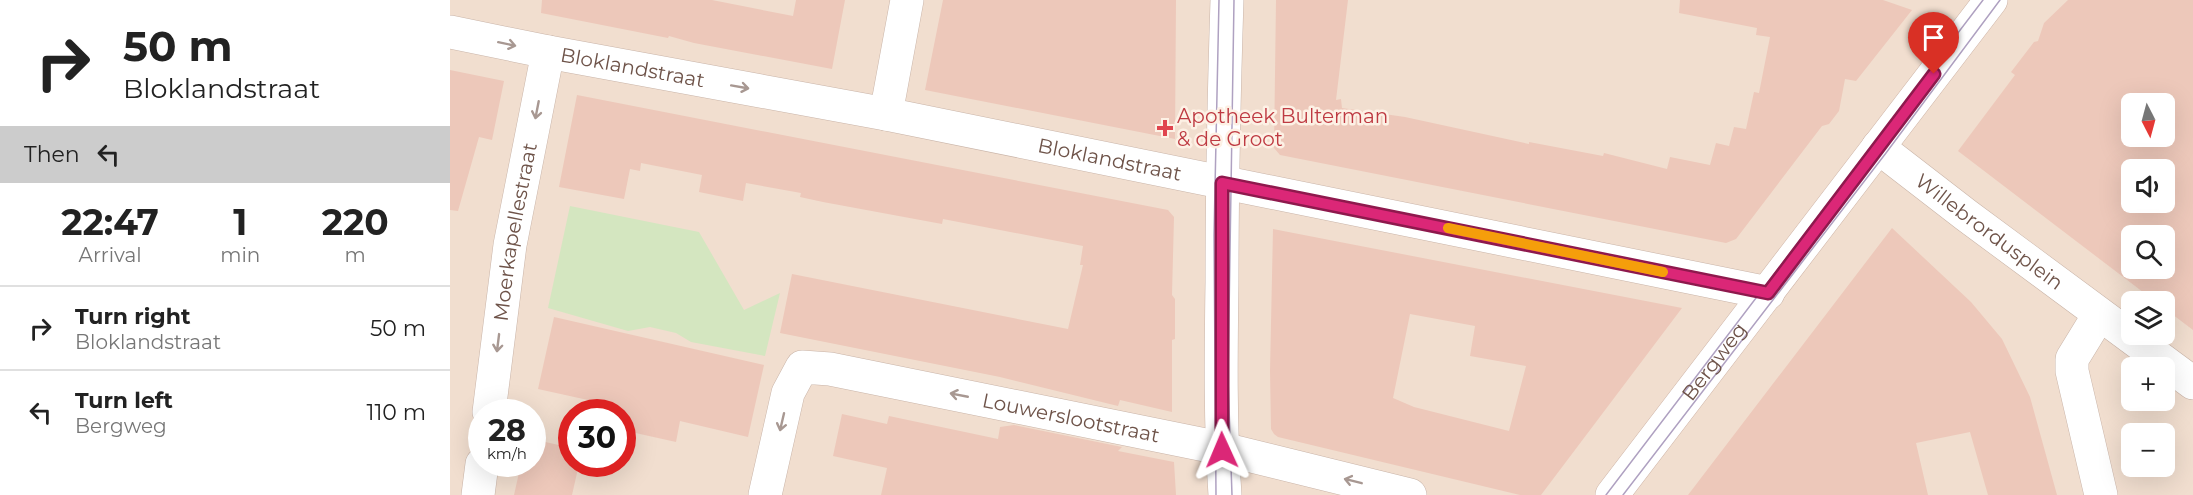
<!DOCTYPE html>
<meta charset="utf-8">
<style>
:root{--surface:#fff;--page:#f2f2f2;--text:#222;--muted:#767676;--line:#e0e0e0}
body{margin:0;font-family:Montserrat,sans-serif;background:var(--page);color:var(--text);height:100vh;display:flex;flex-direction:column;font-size:22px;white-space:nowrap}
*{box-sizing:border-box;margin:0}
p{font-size:20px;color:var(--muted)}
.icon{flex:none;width:33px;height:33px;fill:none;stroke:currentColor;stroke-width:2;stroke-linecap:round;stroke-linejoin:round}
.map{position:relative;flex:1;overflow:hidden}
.sheet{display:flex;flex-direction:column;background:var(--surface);width:450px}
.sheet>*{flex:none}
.top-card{background:#fff;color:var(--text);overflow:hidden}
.needle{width:39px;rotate:174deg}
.controls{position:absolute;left:1671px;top:93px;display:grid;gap:12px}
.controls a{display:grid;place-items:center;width:54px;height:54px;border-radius:9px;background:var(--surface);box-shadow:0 6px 24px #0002;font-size:30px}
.speed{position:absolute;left:18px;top:399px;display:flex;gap:12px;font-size:30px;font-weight:700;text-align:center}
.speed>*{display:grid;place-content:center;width:78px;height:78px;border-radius:50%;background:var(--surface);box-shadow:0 6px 24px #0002;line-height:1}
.speed small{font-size:15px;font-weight:400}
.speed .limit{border:9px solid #d22;background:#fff;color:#111}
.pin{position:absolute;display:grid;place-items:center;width:51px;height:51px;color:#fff;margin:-62px -26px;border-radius:50% 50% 50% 0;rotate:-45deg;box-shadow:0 0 6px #0007}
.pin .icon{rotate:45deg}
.me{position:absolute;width:66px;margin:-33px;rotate:359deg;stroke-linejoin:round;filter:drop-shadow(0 0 4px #0008)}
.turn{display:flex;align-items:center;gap:21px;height:126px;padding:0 24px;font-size:27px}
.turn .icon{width:78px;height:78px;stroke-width:2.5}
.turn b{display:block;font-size:42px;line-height:51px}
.then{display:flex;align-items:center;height:57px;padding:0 24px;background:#0003;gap:12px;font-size:22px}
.eta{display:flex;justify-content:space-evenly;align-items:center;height:102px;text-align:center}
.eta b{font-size:36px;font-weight:700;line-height:42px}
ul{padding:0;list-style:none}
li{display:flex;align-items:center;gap:18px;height:84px;padding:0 24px;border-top:2px solid var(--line)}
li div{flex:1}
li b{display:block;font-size:22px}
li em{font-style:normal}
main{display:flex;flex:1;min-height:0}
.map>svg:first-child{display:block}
.residential{fill:#f1decf;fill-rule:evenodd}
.green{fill:#d4e6c0}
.building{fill:#edc8ba;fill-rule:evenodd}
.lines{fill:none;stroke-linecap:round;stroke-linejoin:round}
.street-casing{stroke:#c9b4a8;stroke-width:34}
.secondary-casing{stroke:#cfb5a8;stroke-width:34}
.street{stroke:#fff;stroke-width:33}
.secondary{stroke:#fff;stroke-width:33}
.tram{stroke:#afa1c1;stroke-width:1.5}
.oneway{stroke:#a89892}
.route-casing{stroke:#8e194d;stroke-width:15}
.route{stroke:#db2777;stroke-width:10}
.slow{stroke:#f59e0b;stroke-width:10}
.health-dot{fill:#e0444e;stroke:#fdf1e5;stroke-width:2}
.labels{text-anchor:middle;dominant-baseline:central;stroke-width:5;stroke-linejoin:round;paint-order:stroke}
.street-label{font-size:20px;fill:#6e5349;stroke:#fdf1e5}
.health-label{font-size:20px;fill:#be3a42;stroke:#fdf1e5;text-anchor:start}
</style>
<main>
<section class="sheet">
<div class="top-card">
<div class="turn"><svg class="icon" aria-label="right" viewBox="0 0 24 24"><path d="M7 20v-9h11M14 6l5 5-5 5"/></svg><div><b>50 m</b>Bloklandstraat</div></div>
<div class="then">Then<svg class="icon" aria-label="left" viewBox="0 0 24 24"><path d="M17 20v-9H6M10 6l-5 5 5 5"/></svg></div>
</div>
<div class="eta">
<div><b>22:47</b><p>Arrival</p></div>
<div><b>1</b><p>min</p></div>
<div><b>220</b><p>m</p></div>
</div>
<ul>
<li><svg class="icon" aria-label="right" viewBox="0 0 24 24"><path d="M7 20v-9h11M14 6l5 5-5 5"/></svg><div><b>Turn right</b><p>Bloklandstraat</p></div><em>50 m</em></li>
<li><svg class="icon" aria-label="left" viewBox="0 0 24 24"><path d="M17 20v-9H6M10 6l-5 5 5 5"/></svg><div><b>Turn left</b><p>Bergweg</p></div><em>110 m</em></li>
</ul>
</section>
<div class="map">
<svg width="1743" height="495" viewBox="0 0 1743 495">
<rect width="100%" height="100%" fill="#faede0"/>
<path class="residential" d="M0 0H1743V495H0ZM1682 104H1714V136H1682ZM1682 170H1714V202H1682ZM1682 236H1714V268H1682ZM1682 302H1714V334H1682ZM1682 368H1714V400H1682ZM32 412H82V464H32ZM122 412H172V464H122ZM1682 434H1714V466H1682Z"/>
<path class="green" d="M120 206 249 232 294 310 330 293 315 356 241 342 226 333 200 327 178 331 98 308Z"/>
<path class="building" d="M92 0H262L343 16 346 0H395L382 69 244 43 219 36 218 38 91 13Z
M493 0H726L725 139 475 90Z
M826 0H898L886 100 891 99 892 108 955 117 1079 144V142L1153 156 1154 153 1217 169 1220 157 1260 165 1266 143 1279 146 1284 127 1296 129 1304 92 1309 93 1320 37 1306 35 1307 28 1229 13 1230 0H1433L1462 10 1406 81 1395 79 1389 111 1379 124 1372 126 1286 239 1276 243 830 155 824 148Z
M1618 0H1743V330L1714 308V302H1706L1508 151 1565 75 1561 72 1584 42 1588 41 1594 23ZM1682 104H1714V136H1682ZM1682 170H1714V202H1682ZM1682 236H1714V268H1682Z
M0 70 54 81 42 140 29 137 8 211 0 210Z
M127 95 718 210 724 217 722 295 725 299V339L722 340V412L670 400 668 406 550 377 330 333 342 274 618 329 633 265H630L633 246 493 219 492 224 373 202 350 197 351 193 296 183 293 201 249 192 252 175 191 163 190 171 180 169 174 199 109 187Z
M1442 228 1521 302 1552 339 1580 397 1607 495H1538L1520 432 1466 443 1478 495H1238Z
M823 229 895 243 1232 308 1091 495H1070L828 437 824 434 821 429 820 371ZM960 314 1025 326 1020 356 1076 366 1059 431 964 407 943 398Z
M104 317 314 365 298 437 230 421 226 442 172 430V412H154L156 404 88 389Z
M392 414 437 424 439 416 548 439 550 427 564 425 672 447 668 451 724 462 726 495H431L437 468 383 456Z
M82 439 122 448V464H129L122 495H64L71 464H82Z"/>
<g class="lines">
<defs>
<g id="street">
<path id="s1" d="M0 32 98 52 436 114 1318 293"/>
<path d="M436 114 457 0"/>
<path id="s2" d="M1428 147 1516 215 1743 383"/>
<path d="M1649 315 1622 359V371L1651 495"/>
<path id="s3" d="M39 412 60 245 98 52"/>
<path d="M28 495 32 464"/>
<path id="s4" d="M315 495 338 393 352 367 380 369 765 447 960 495"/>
<path d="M775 495C770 424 771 353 772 282 772 188 774 94 777 0"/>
</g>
<g id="secondary">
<path id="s5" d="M1162 495 1541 0"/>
</g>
</defs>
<use href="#street" class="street-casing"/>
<use href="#secondary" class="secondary-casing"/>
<use href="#street" class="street"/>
<use href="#secondary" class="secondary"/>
<path class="tram" d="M766 495 764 235 769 0
M782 495 778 378 784 0
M1156 495 1533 0
M1173 495 1436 153 1550 0"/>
</g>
<defs><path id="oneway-shaft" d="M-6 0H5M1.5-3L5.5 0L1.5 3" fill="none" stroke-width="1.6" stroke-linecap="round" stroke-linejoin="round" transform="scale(1.5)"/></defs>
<g class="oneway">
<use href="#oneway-shaft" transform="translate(57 44) rotate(12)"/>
<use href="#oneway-shaft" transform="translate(290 87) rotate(10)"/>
<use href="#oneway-shaft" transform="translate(87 110) rotate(101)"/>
<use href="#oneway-shaft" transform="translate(48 343) rotate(97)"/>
<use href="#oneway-shaft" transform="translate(509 395) rotate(-169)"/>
<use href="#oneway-shaft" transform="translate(332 422) rotate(103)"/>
<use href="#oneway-shaft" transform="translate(903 481) rotate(-166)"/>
</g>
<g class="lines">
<defs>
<path id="route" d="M772 450V183L1318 293 1484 74"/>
</defs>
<use href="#route" class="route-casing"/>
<use href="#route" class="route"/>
<path class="slow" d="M998 228 1213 272"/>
</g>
<path class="health-dot" d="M712 119h6v6h6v6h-6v6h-6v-6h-6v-6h6z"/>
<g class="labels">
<g class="street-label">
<text stroke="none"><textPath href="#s1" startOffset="186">Bloklandstraat</textPath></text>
<text stroke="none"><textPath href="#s1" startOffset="672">Bloklandstraat</textPath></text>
<text stroke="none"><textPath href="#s3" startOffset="182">Moerkapellestraat</textPath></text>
<text stroke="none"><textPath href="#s2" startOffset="140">Willebrordusplein</textPath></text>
<text stroke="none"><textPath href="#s5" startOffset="168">Bergweg</textPath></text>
<text stroke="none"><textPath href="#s4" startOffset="408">Louwerslootstraat</textPath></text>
</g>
<g class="health-label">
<text x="727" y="116">Apotheek Bulterman<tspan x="727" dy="23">&amp; de Groot</tspan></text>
</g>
</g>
</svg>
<div class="controls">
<a><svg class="needle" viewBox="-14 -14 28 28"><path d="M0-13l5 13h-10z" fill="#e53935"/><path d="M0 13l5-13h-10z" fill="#767676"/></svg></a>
<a><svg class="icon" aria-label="sound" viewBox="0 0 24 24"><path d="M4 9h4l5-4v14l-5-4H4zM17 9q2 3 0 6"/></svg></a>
<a><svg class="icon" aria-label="search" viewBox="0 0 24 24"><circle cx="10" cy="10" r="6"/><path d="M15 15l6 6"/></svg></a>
<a><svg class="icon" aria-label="layers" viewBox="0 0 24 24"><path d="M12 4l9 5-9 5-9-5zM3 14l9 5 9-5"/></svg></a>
<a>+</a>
<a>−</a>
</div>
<div class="speed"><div>28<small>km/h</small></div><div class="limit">30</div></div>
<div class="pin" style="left:1484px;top:74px;background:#d93025"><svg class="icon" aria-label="arrive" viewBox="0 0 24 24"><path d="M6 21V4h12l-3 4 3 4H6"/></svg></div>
<svg class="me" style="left:772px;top:450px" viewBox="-20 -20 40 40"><path d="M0-17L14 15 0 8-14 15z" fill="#db2777" stroke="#fff" stroke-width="4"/></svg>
</div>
</main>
